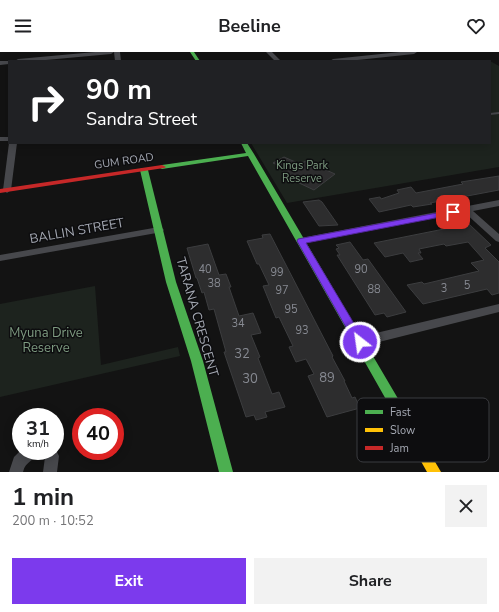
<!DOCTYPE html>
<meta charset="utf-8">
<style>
:root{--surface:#fff;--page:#f2f2f2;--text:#202124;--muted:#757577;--accent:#7c3aed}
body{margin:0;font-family:"Nunito Sans",sans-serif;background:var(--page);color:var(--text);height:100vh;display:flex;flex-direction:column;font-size:15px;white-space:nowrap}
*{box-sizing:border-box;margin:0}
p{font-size:13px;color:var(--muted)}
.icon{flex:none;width:22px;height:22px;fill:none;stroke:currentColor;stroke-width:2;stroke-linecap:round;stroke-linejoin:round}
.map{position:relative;height:420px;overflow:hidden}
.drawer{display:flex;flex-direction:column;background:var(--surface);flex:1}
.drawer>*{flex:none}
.guide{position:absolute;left:8px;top:8px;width:483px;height:84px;border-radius:0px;box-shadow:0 2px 10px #0003;background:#202124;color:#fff;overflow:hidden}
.speed{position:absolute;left:12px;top:356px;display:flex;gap:8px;font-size:20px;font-weight:700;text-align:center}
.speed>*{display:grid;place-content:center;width:52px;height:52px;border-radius:50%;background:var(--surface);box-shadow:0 2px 10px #0003;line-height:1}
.speed small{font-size:10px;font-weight:400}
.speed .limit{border:6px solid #d22;background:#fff;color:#111}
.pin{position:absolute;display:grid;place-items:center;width:34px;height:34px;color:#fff;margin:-17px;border-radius:8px;box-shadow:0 2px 6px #0006}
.me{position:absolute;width:44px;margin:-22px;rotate:330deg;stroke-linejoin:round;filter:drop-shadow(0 0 3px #0008)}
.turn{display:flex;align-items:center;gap:14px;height:84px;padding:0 12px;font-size:18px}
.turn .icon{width:52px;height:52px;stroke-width:2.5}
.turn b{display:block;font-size:28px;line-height:34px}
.round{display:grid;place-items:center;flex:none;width:42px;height:42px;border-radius:0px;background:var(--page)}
.overview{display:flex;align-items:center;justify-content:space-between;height:68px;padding:0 12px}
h1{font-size:24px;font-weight:700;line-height:30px}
.action{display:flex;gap:8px;margin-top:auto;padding:8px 12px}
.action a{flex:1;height:46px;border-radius:0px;background:var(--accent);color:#fff;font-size:16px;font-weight:700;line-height:46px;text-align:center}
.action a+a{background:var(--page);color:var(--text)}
header{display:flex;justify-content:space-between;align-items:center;height:52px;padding:0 12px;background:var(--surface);font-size:18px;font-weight:700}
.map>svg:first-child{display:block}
.green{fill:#1d231e}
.building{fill:#2d2d2e;stroke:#3c3d3f}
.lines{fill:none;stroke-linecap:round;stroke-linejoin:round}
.lane{fill:#47484c;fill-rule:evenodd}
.street{fill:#47484c;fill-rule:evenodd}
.fast{fill:#4caf50;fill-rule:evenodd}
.slow{fill:#ffc107;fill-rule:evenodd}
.jam{fill:#c62828;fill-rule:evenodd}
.route{fill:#7c3aed;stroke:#51269a}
.labels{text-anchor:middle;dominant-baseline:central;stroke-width:3;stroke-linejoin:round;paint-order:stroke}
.far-street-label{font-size:11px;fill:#a5a9b3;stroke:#0d0d0f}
.far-park-label{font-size:11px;fill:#7e9b81;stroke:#0d0d0f}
.number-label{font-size:11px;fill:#878a92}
.street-label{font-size:13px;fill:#a5a9b3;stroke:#0d0d0f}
.park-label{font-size:13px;fill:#7e9b81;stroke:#0d0d0f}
.near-number-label{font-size:13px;fill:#878a92}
.key{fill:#0d0d0f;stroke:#3b3c40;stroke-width:1}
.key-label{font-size:11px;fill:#a5a9b3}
</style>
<header><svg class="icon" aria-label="menu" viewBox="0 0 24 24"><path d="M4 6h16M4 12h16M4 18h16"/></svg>Beeline<svg class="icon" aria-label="heart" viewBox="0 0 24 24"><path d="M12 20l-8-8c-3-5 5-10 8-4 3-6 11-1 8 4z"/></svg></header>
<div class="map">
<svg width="499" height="420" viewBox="0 0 499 420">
<rect width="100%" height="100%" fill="#131313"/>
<path class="green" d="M490 9 499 14V115L287 151 251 91H490Z
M95 234 101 313 178 295 180 304 0 345V252Z"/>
<path class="building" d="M284 105 300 112 306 109 335 122 314 138 282 123 284 116 273 111Z
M499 124V138L430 151 432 152 413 155 411 153 379 160 369 147 380 145 381 147 399 141 397 138 411 135 416 141 463 132 461 130Z
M319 148 322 150 338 173 319 174 303 150Z
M469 172 491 193 485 196 499 210V241L492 243 487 237 423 252 407 233 422 230 424 232 479 219 471 211 484 208 468 190 446 194 444 192 419 197 421 201H418L423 207 410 210 403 201 385 205 374 191Z
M270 182 333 304 332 305 345 329H344L352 346 355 345 360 356 327 365 308 324 314 322 306 307 296 310 289 295 293 294 279 265 276 266 263 234 269 233 259 212H257L247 189 263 186 262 183Z
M350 190 363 208 368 207 406 260 387 265 384 261 375 263 337 203H340L336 197 339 196 336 193Z
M208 192 219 223 226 222 231 235H229L239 264 253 261 261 281 251 283 260 305 258 306 272 342 279 340 285 355 265 360 267 365 256 368 254 363 246 365 224 300H226L214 257 209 258 204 240 202 241 197 226H196L187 196Z"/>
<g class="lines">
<path class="lane" d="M499 60V62L490 63V61Z"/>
<path class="street" d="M95 0H114L111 2 35 9H15L18 7Z
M114 0H120L121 9H115Z
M266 0H272L281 9H275Z
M400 0H417L414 2 348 9H330L333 7Z
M0 9H11H9V12L0 13Z
M0 85H9V89H0Z
M9 91H17L11 138 7 141 3 138Z
M499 148V154L473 159 499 182V190L496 189 464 160 301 192 296 189 301 186Z
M159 175 162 176 164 178 162 180 0 209V203Z
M499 252V260L359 295 355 293 353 290 355 287 359 285Z
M55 396 59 404 57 420H43L45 405 42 399H55Z
M21 398 40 399C36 408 25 409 23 420H9L14 405Z"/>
<path class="fast" d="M190 0H194L200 9H196Z
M241 91H247L254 102 400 350 402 354 400 358 396 359 392 358 248 104 162 117 158 115 162 113 246 101Z
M141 116H147L148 118 176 230 203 309 233 420H219L191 309 166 230 140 118Z"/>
<path class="slow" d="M396 349 400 350 441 420H427L390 354 392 350Z"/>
<path class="jam" d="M162 113 166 115 164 116 0 141V137Z"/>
</g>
<path class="route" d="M453 158 457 160 456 162 306 191 365 290 363 293 360 294 356 293 297 189 298 187Z"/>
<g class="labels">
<g class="far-street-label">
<text transform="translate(124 109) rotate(-8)">GUM ROAD</text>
</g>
<g class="far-park-label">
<text x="302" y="113">Kings Park<tspan x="302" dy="13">Reserve</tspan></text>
</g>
<g class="number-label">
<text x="205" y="217">40</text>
<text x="361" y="217">90</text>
<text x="277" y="220">99</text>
<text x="214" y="231">38</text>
<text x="467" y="233">5</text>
<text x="444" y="236">3</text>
<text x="374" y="237">88</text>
<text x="282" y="238">97</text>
<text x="291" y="257">95</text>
<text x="238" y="271">34</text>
<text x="302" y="278">93</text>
</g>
<g class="street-label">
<text transform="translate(77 179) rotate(-10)">BALLIN STREET</text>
<text transform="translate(197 265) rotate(74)">TARANA CRESCENT</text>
</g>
<g class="park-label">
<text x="46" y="281">Myuna Drive<tspan x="46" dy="15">Reserve</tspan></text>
</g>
<g class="near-number-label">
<text x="242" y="302">32</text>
<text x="327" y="326">89</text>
<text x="250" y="327">30</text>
</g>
</g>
<rect x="357" y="346" width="132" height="64" rx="6" class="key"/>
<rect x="365" y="358" width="18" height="4" fill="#4caf50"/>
<rect x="365" y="376" width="18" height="4" fill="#ffc107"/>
<rect x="365" y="394" width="18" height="4" fill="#c62828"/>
<g class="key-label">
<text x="390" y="364">Fast</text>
<text x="390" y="382">Slow</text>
<text x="390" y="400">Jam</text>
</g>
</svg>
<div class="speed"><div>31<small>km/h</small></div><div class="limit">40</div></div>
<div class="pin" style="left:453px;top:160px;background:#d93025"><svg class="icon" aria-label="arrive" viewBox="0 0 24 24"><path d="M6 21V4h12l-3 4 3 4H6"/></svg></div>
<svg class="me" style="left:360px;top:290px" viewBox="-20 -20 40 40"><circle r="17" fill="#7c3aed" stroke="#fff" stroke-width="3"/><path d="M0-11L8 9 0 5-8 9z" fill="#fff"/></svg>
<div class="guide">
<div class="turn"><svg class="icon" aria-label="right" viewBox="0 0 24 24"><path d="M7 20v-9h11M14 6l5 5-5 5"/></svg><div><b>90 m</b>Sandra Street</div></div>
</div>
</div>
<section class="drawer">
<div class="overview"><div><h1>1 min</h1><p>200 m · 10:52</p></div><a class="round"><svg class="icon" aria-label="close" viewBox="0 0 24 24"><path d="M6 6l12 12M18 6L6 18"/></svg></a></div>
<div class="action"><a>Exit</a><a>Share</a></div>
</section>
